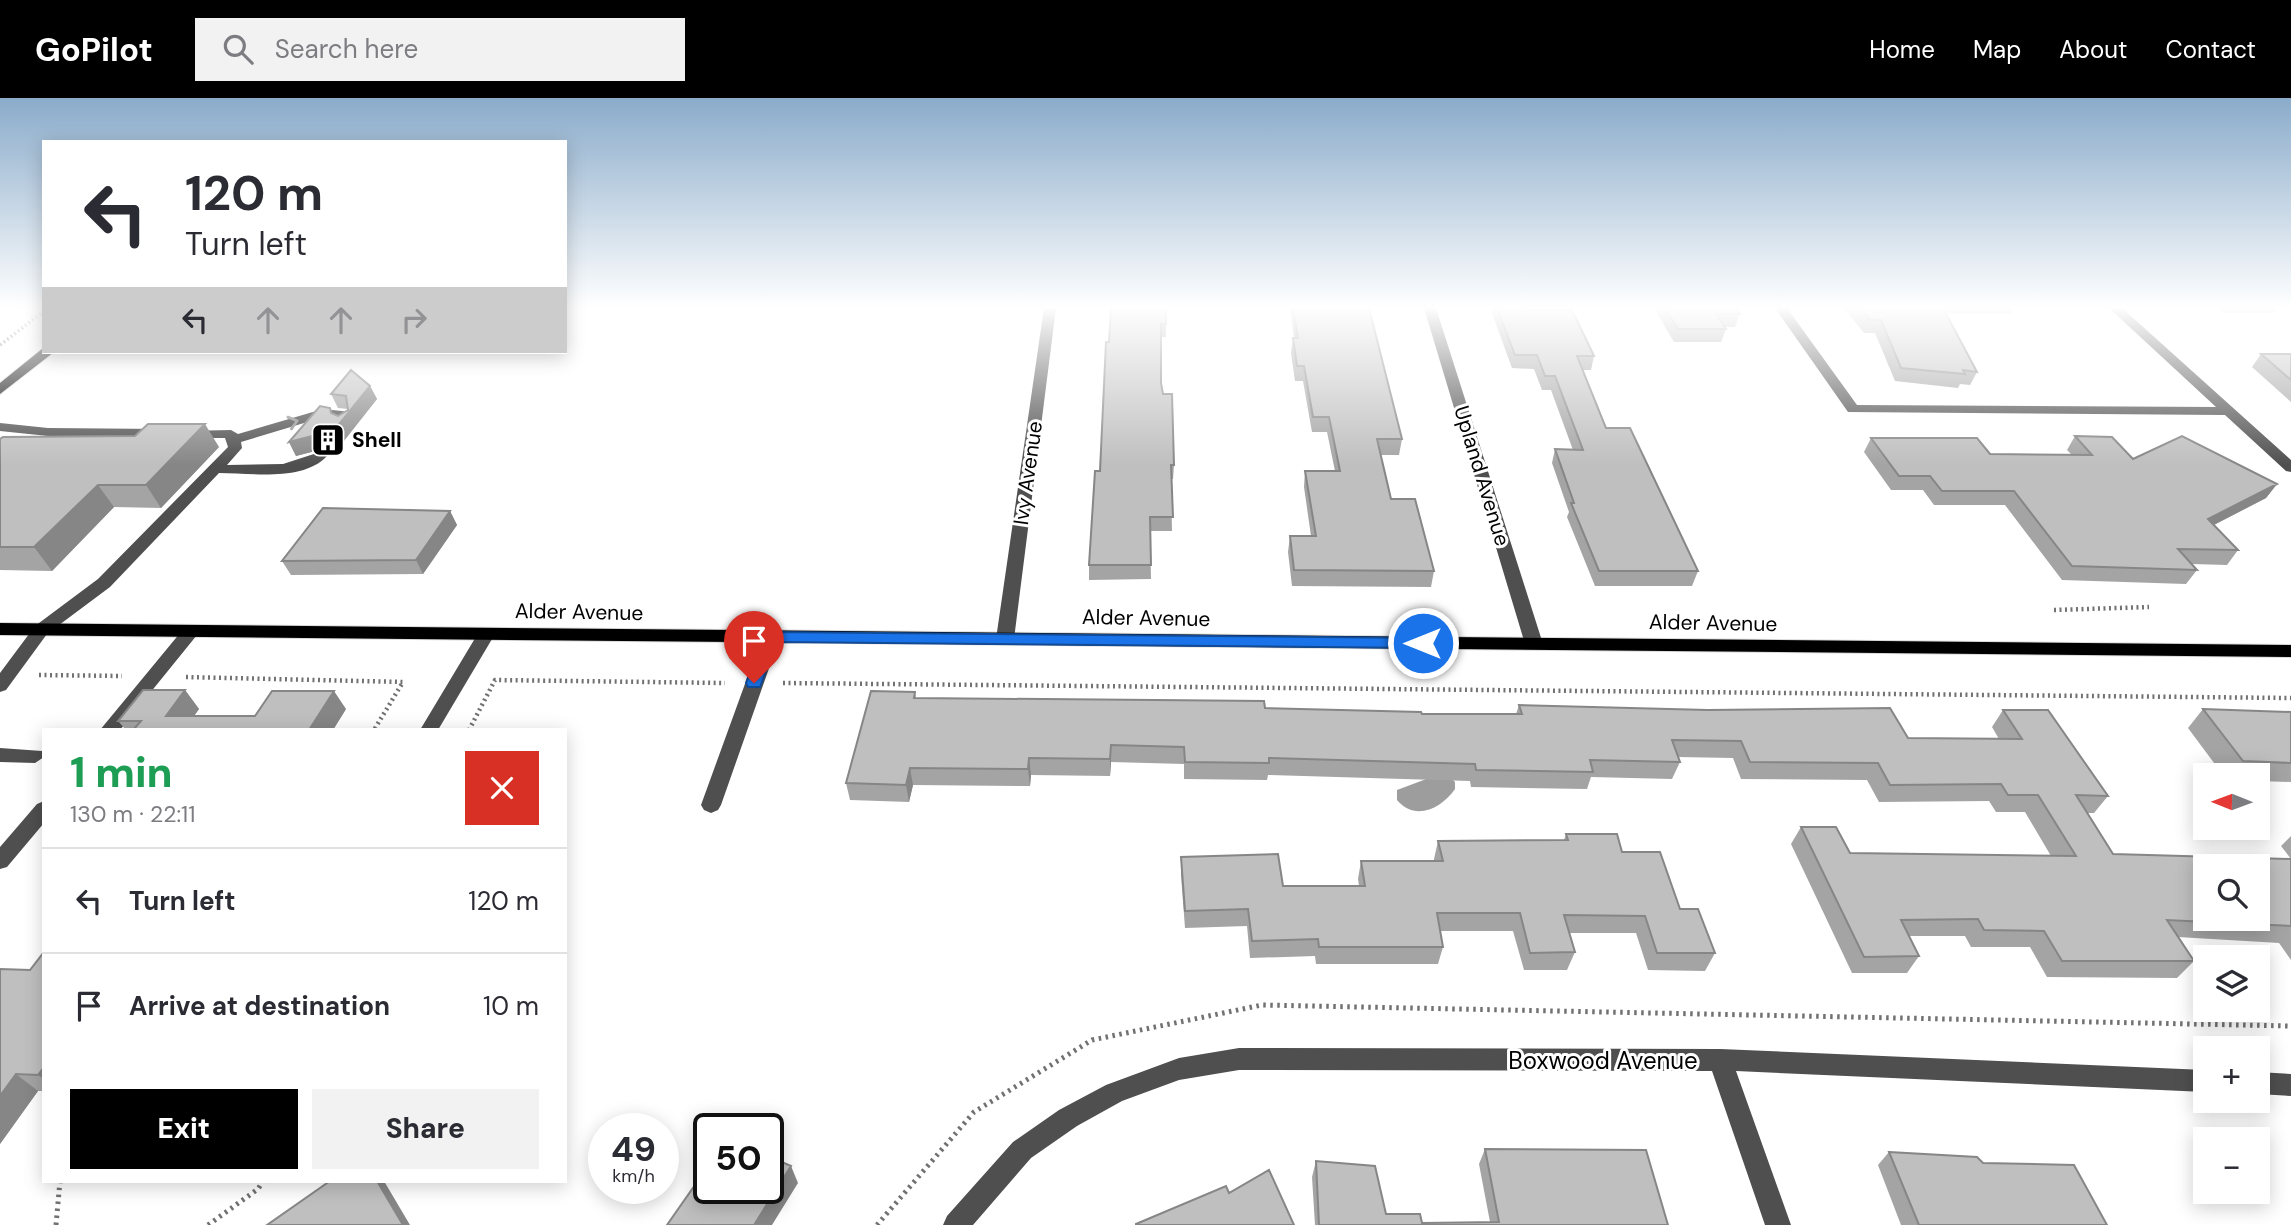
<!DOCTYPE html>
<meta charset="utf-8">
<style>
:root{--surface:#fff;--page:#f2f2f3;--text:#2b2b33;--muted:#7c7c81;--line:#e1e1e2;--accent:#000}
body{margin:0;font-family:"DM Sans",sans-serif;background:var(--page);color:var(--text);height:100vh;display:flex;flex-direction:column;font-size:26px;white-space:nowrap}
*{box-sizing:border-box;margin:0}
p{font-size:23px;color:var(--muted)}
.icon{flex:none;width:38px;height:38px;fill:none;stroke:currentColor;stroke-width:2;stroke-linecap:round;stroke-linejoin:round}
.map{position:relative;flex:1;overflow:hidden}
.drawer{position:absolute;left:42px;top:630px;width:525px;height:455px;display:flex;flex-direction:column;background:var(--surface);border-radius:0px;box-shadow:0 4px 18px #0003}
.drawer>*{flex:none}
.hud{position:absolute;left:42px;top:42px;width:525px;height:214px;border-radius:0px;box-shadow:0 4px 18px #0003;background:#fff;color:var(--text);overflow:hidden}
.needle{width:46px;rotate:271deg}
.fabs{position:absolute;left:2193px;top:665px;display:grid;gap:14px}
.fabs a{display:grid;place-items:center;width:77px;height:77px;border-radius:0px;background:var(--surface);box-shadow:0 4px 18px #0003;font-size:35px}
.speed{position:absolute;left:588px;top:1015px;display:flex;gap:14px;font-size:35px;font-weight:700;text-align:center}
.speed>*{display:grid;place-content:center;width:91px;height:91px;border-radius:50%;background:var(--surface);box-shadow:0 4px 18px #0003;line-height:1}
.speed small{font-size:18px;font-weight:400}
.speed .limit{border:4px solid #111;border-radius:10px;background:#fff;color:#111}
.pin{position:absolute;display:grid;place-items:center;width:60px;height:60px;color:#fff;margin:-72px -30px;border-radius:50% 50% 50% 0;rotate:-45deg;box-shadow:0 0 7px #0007}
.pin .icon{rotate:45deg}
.me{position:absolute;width:77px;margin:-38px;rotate:270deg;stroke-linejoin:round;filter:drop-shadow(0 0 5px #0008)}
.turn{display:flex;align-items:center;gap:24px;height:147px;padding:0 28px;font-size:32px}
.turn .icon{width:91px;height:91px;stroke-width:2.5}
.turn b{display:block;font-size:49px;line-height:60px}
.lanes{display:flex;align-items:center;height:66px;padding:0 28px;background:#0003;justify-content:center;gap:35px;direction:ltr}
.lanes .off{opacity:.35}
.round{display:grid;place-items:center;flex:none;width:74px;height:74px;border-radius:0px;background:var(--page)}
.summary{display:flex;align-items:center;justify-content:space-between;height:119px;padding:0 28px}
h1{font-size:42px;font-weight:800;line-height:52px;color:#1e9e55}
.primary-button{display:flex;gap:14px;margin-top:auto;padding:14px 28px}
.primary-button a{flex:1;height:80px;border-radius:0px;background:var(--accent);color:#fff;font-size:28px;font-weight:800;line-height:80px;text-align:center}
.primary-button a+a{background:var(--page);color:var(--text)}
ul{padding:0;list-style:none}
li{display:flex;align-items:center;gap:21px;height:105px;padding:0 28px;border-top:2px solid var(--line)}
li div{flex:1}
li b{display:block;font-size:26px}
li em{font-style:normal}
header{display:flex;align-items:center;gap:42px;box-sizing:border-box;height:98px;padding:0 35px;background:var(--accent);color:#fff}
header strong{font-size:33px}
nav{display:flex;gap:38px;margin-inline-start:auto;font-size:24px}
.search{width:490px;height:63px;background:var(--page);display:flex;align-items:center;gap:18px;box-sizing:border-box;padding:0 24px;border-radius:0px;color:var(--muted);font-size:26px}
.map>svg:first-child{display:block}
.water{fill:#9d9d9d}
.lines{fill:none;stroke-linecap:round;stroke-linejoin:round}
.major-casing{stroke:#dbdbdb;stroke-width:2}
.path-far2{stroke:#717171;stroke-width:3.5;stroke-dasharray:2 2.5;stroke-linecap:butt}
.path-far1{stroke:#717171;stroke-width:4.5;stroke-dasharray:2 3.5;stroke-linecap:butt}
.path{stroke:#717171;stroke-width:5;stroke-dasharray:2.5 4.5;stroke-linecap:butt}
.minor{fill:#4f4f4f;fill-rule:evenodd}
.major{fill:#000;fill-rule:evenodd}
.wall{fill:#a4a4a4}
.shaded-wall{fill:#868686}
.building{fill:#bfbfbf;stroke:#868686;stroke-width:2;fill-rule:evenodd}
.oneway{stroke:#959595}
.route{fill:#1a73e8;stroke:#114b97;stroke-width:2}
.labels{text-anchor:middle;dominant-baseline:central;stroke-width:6;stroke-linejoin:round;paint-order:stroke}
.poi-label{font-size:21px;font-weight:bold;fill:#000;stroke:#fff;text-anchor:start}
.street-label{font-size:21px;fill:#000;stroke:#fff}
.near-street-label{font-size:24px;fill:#000;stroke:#fff}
</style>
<header>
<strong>GoPilot</strong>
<div class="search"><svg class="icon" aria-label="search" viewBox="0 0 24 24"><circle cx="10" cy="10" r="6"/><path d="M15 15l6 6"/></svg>Search here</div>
<nav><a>Home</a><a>Map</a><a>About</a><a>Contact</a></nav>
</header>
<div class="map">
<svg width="2291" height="1127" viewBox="0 0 2291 1127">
<rect width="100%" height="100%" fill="#fff"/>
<path class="water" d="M1437 677 1451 680 1455 684V691C1442 710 1415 724 1397 702V692Z"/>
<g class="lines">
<defs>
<path id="major" d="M42 251 44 254H54L0 296V285Z
M0 525 2291 547V559L0 537Z"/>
</defs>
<use href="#major" class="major-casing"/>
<path class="path-far2" d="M0 247 44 213"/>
<path class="path-far1" d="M2054 512 2149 509
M39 577 122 578
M186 579 403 584 374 632
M783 585 2291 600
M469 632 495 582 725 585"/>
<path class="path" d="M56 1127 60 1083
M208 1127 258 1091 263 1083
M877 1127 974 1014 1092 942 1262 907 2291 928"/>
<path class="minor" d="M1044 210H1056L1014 541 1005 547 996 541Z
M1424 210H1436L1543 546 1540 550H1528L1525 546Z
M1775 210H1787L1857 307 2216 309 2109 210H2122L2291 362V374L2286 373 2225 317 1848 314Z
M323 311 351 314 353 325 346 329 341 328 339 321 324 319 241 344 242 350 227 367 283 366 320 354 327 358C303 384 251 375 219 375L110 489 47 536 6 592 0 594V575L35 528 98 481 228 349 225 340H189L184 339V333L231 332 238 336Z
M0 325 48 330 161 331 168 335 161 339 48 338 0 333Z
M191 527 200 533 197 537 120 632H100L185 529Z
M486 530 495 536 438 632H420L480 532Z
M771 533 780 539 721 707 718 712 711 715 704 712 701 707 762 539Z
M0 650 42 653 44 659 35 665 0 664Z
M44 703V725L7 769 0 771V749L37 706Z
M1239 950 1720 951 2205 972V994L1736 973 1791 1127H1765L1712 973 1239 972 1179 982 1122 1003 1077 1028 1031 1060 973 1127H943L947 1118 1013 1044 1059 1012 1106 987 1179 960Z
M2258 974 2291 976V998L2258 996Z"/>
<use href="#major" class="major"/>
</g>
<path class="wall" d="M1166 210V239H1161V285L1174 367 1173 381H1171L1172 433H1150L1151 481 1089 482V467L1100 373 1109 244Z
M1290 210H1369L1402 341 1399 357H1380L1391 401 1434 473 1431 489 1292 488 1288 454 1290 438H1311L1304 389 1305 373H1335L1327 334H1312L1303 283H1295L1291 255 1293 240H1294Z
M1490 210H1526L1527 212 1594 258 1591 272H1583L1606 330 1698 473 1692 488H1595L1567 419 1569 414 1552 365 1555 351 1573 352 1551 292H1542L1534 271 1512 270Z
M1654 210H1735L1740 216 1735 229H1725L1726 231 1721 244H1674Z
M1844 210H2014L2011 216H1952L1948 213 1946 216 1977 274 1970 287 1960 286 1958 290 1895 283 1875 235H1864Z
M2217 210H2278L2274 215H2223Z
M2261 256H2291V304L2252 269Z
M370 288 377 301 332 358 319 352 296 358 289 344 333 316 338 318 348 312V311L338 310 331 296Z
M2075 338 2133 361 2277 386 2266 400 2214 427 2238 452 2227 467 2191 466 2197 472 2186 486 2062 482 2005 407H1934L1923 392H1891L1864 354 1871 340 1990 356H2071L2067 352Z
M0 341 219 349 161 410 114 409 52 473 0 472Z
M450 413 457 427 423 476 291 477 282 463Z
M185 592 199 611 194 618H255L346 611 333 632H126L118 623Z
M915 594 916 600 1265 610 1422 616H1516L1519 607 1908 640 1999 641 1992 629 2003 612 2108 698 2094 715H2087L2113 756 2291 761 2281 748 2291 738V862L2279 845 2178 839 2194 863 2177 880 2047 879 2030 849H1971L1965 838H1909L1919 858 1907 875H1852L1791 746 1801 729 1850 755 2051 758 2025 714H1996L1989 703 1879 704 1867 682 1741 681 1733 660 1678 659 1680 664 1672 681 1591 679 1587 691 1471 689 1470 683 1268 677 1267 682 1184 681V666L1111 664 1110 678 1031 677 1030 688 913 687 909 704 850 702 846 685Z
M2203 611 2291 614V684L2258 683V677H2223L2188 630Z
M1566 736 1622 754 1680 811 1715 855 1705 873 1648 872 1636 835H1569L1575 854 1567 872H1524L1513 833H1440L1443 849 1438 866H1316L1315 858 1250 860 1247 828 1185 830 1181 777V759L1283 788H1359L1358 781 1361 763H1434V761L1438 743 1564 742Z
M44 854V993H38L0 1046 30 872Z
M1485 1051 1668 1127H1315L1312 1079 1316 1063 1386 1116 1422 1125 1490 1124 1479 1066Z
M1889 1054 1983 1065 2107 1127H1901L1878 1067Z"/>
<path class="shaded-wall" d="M370 288 377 301 332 358 324 345 331 315 330 310 338 327Z
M205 326 219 349 161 410 146 387Z
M312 338 319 352 296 358 289 344Z
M2277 386 2266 400 2198 435 2208 421Z
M98 387 114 409 52 473 34 449Z
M450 413 457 427 423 476 416 462Z
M185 592 199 611 184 632 166 618Z
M334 593 346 611 333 632H309Z
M1111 647V664L1110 678V661Z
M1029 660 1031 677 1030 688 1028 671Z
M910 670 913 687 909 704 906 687Z
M44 969V981L38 977Z
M16 976 38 993 0 1046V998Z
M791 1068 798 1085 772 1127H754Z
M377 1083H384L410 1127H403Z"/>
<path class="building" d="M1111 210H1166V226H1161V285L1163 296H1172L1174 367H1171L1173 419H1150L1151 467H1089L1095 373H1100L1106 244H1109Z
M1293 210H1369L1402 341H1377L1391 401H1415L1434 473 1294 472 1290 438H1316L1305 373H1340L1329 319H1313L1304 268H1297L1293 240H1298Z
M1497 210H1526L1527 212H1572L1594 258H1577L1606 330H1630L1698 473H1599L1571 405H1574L1555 351 1583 352 1555 278H1545L1537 257H1515Z
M1665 210H1735L1740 216H1716L1726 231H1678Z
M1860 210H1943L1977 274 1963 272 1965 276 1901 270 1881 222H1870Z
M2261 256H2291V282Z
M351 272 370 288 324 345 312 338 289 344 320 308 330 310 331 315 338 318 348 312 346 298 331 296Z
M148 326H205L146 387H98L34 449H0V341L3 339 135 338Z
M2075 338 2112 339 2133 361 2182 338 2277 386 2208 421 2238 452 2178 451 2197 472 2072 468 2014 393H1942L1930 378H1899L1871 340H1977L1990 356 2092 357Z
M323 410 450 413 416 462 282 463Z
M143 592H185L166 618H255L272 593H334L309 632H133L141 623H118Z
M871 593 915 594 914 600 1264 603 1265 610 1421 614 1422 616H1522L1519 607 1708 612 1890 610 1908 640 2022 641 2003 612H2048L2108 698 2076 697 2113 756 2291 761V828L2167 822 2194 863H2062L2044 833 1984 832 1978 821 1901 822 1919 858 1864 859 1801 729H1836L1850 755 2076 758 2038 697H2008L2001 686 1890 687 1878 665 1750 664 1741 643 1672 642 1680 664 1590 662 1593 674 1476 672 1475 666 1269 660V665L1185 664 1184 649 1111 647 1110 661 1029 660 1028 671 910 670 906 687 846 685ZM2205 768H2258V821H2205Z
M2203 611 2291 614V665L2243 663Z
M1566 736H1617L1622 754H1660L1680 811H1698L1715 855H1657L1645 818 1564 817 1575 854 1530 855 1520 815H1437L1443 849H1319L1318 841 1252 843 1248 811 1185 813 1181 759 1278 756 1283 788H1365L1361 763H1443L1438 743 1568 742Z
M44 854V969L38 977 16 976 0 998V871L30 872Z
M1485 1051 1646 1052 1668 1127H1319L1316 1063 1375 1068 1386 1116H1420L1422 1125 1499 1124Z
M1889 1054 1977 1059 1983 1065 2074 1067 2107 1127H1919Z
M768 1058 791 1068 754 1127H667L709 1067V1090H768Z
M1269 1072 1294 1127H1136V1126L1226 1088 1229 1095Z
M330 1083H377L403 1127H267Z"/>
<defs><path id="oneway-chevron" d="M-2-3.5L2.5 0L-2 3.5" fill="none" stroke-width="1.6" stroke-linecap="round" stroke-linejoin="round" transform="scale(1.75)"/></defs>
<use class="oneway" href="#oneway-chevron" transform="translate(293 324) rotate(-17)"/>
<linearGradient id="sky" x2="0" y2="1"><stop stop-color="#8aabca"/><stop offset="0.57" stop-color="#fff"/><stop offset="1" stop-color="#fff" stop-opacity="0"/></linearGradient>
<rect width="2291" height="367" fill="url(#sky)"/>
<path class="route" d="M771 534 1423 540 1430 545 1423 550 777 544 760 589H748L746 585 763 539Z"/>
<defs>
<symbol id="building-square" viewBox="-11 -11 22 22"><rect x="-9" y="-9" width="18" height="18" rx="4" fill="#000" stroke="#fff"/><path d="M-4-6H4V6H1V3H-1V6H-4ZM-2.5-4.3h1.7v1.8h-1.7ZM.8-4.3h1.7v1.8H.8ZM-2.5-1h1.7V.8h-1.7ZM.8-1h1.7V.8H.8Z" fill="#fff"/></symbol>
</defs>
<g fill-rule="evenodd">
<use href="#building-square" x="309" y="323" width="38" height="38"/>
</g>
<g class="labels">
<g class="poi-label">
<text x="352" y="342">Shell</text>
</g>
<g class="street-label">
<text transform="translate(1028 375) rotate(-82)">Ivy Avenue</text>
<text transform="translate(1482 378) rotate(73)">Upland Avenue</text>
<text transform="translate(579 514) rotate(1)">Alder Avenue</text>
<text transform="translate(1146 520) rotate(1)">Alder Avenue</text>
<text transform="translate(1713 525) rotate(1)">Alder Avenue</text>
</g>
<g class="near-street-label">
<text x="1603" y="962">Boxwood Avenue</text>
</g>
</g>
</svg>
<div class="fabs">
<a><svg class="needle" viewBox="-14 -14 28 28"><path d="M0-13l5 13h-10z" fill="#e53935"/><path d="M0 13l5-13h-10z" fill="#7c7c81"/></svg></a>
<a><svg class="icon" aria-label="search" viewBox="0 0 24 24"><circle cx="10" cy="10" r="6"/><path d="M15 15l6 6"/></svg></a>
<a><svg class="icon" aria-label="layers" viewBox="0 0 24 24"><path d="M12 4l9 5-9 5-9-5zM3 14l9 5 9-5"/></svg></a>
<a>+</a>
<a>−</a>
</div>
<div class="speed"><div>49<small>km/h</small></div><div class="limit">50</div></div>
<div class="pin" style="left:754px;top:585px;background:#d93025"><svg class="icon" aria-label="arrive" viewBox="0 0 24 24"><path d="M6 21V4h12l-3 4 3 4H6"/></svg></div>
<svg class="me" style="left:1423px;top:545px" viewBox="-20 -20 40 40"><circle r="17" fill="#1a73e8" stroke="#fff" stroke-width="3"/><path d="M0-11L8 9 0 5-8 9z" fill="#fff"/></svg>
<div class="hud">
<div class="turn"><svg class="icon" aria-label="left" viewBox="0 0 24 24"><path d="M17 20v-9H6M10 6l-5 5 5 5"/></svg><div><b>120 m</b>Turn left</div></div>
<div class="lanes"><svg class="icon" aria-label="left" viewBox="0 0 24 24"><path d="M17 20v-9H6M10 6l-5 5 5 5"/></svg><svg class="icon off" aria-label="ahead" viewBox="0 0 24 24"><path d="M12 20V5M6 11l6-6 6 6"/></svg><svg class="icon off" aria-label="ahead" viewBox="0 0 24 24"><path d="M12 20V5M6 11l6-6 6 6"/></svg><svg class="icon off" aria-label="right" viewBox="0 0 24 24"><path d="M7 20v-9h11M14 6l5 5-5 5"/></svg></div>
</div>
<section class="drawer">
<div class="summary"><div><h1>1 min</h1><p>130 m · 22:11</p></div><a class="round" style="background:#d93025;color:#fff"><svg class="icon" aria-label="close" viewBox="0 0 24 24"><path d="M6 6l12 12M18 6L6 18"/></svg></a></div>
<ul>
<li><svg class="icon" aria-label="left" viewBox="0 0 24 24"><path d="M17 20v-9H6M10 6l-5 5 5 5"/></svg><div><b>Turn left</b></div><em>120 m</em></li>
<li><svg class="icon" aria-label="arrive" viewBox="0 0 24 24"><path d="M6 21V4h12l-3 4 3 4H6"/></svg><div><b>Arrive at destination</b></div><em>10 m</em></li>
</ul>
<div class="primary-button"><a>Exit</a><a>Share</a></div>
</section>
</div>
